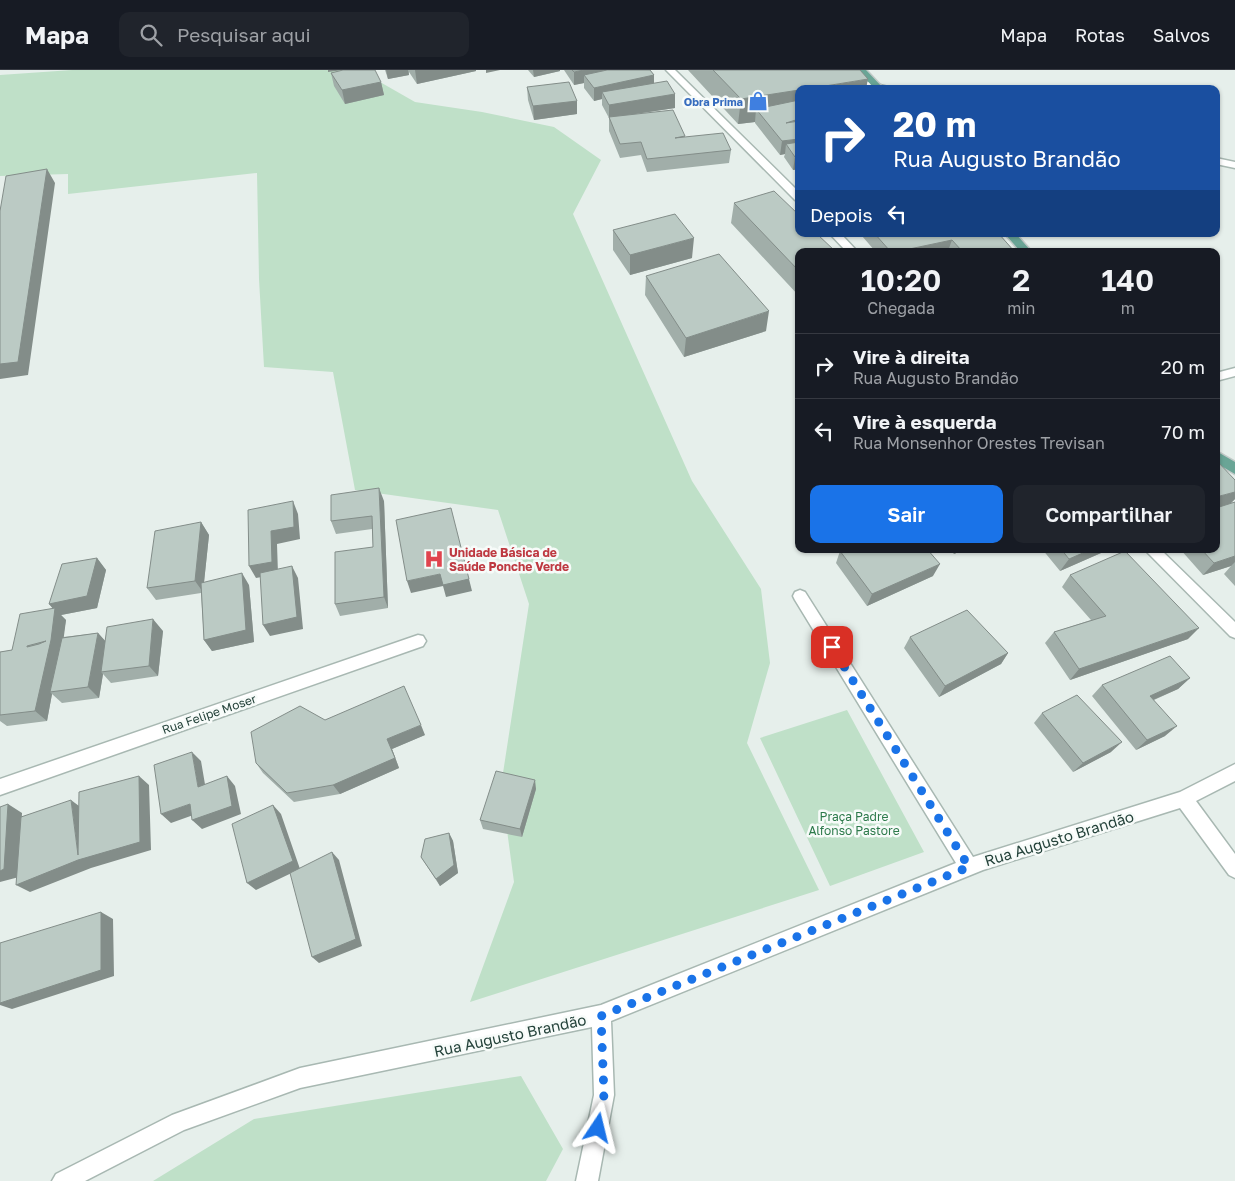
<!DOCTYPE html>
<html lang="pt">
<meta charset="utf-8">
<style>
:root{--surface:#171b24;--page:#20242c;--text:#f1f3f6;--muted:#9ea1a6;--line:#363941;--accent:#1a73e8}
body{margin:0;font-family:"Golos Text",sans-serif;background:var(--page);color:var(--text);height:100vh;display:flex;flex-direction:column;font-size:19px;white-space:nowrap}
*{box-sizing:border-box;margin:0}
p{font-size:16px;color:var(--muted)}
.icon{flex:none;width:28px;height:28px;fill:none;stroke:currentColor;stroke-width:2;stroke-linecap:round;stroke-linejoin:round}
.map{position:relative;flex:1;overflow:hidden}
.panel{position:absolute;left:795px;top:178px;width:425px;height:305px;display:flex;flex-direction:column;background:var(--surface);border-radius:10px;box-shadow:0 1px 4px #0004}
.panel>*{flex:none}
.banner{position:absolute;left:795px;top:15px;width:425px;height:152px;border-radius:10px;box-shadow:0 1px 4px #0004;background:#1a4fa0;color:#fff;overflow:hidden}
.pin{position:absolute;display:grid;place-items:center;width:42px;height:42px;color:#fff;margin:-21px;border-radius:10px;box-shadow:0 2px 8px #0006}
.me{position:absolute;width:55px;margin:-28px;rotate:10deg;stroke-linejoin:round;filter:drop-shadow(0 0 4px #0008)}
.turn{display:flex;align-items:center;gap:18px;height:105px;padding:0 15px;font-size:22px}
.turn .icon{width:65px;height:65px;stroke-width:2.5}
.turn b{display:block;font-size:35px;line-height:42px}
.then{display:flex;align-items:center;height:48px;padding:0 15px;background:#0003;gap:10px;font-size:19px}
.eta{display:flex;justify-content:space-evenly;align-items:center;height:85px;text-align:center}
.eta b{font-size:30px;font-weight:600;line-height:35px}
.action{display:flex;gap:10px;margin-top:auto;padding:10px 15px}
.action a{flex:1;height:58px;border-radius:10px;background:var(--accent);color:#fff;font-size:20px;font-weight:600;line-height:58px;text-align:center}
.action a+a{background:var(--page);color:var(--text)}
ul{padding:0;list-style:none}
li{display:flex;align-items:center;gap:15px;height:65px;padding:0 15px;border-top:1px solid var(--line)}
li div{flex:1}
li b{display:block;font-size:19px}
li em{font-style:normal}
header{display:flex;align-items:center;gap:30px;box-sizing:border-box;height:70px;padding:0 25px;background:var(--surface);border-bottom:1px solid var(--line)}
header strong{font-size:24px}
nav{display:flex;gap:28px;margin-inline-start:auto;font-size:18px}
.search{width:350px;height:45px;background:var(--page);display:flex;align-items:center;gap:12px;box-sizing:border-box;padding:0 18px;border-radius:10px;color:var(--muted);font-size:19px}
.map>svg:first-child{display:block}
.green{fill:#bfe0c8}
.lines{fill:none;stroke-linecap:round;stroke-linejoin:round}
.minor-casing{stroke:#a8b8b2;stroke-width:3}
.major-casing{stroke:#c2cac8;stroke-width:3}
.minor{fill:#fff;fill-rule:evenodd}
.major{fill:#6aa596;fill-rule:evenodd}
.wall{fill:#a1aea9}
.shaded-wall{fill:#838d89}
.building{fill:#bbcac4;stroke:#838d89;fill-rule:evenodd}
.route{stroke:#1a73e8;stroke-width:9;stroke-dasharray:0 16.2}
.labels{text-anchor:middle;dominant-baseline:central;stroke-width:5;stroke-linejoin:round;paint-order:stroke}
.far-shop-label{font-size:11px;font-weight:bold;fill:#366cbe;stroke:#f7fbf9;text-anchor:end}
.health-label{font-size:12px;font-weight:bold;fill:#be3a42;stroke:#f7fbf9;text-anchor:start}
.street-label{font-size:12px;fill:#24423a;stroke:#f7fbf9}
.park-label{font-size:12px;fill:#2d7a4b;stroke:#f7fbf9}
.near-street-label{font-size:15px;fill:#24423a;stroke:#f7fbf9}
</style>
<header>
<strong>Mapa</strong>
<div class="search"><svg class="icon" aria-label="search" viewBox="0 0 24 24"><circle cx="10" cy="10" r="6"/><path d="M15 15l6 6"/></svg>Pesquisar aqui</div>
<nav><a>Mapa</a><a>Rotas</a><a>Salvos</a></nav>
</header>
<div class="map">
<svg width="1235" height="1111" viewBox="0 0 1235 1111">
<rect width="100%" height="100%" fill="#e6efeb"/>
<path class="green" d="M72 0H359L415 32 482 42 554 57 601 90 573 144 692 411 761 519 770 593 747 673 819 820 470 932 514 812 501 716 529 534 498 440 355 420 333 302 264 297 259 209 257 103 68 124V104L0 106V5Z
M847 640 924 782 830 816 760 668Z
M521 1006 563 1079 546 1111H153L254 1049Z"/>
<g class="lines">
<defs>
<path id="minor" d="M666 0H675L799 122V131L795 130Z
M848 7 888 17 889 19H873L845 12V8Z
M1216 88 1235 92V98L1216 94Z
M830 164H841L857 181H846Z
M1235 298V306L1216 311V303Z
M1144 479H1160L1235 552V568L1230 566Z
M800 520 805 522 973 787 1180 722 1235 694V711L1196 731 1235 784V808L1229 805 1180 738 983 800 611 951 614 1025 598 1111H576L594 1025 592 957 300 1018 184 1060 85 1111H52L56 1104 172 1045 300 998 601 935 956 793 795 530 793 526 795 522Z
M418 565 423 566 426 571 423 576 0 725V709Z"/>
<path id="major" d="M857 0H866L884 19H875Z
M1005 164H1016L1031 181H1020Z
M1216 381 1235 392V404L1216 393Z"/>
</defs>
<use href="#minor" class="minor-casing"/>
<use href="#major" class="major-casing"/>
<use href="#minor" class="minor"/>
<use href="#major" class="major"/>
</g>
<path class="wall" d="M385 0H476V1L417 14 409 2V5L388 9Z
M528 0H560V1L534 7Z
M564 0H650L654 5V14L675 24V38L635 44 685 66V67L731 80 729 93 647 102 641 85 620 88 609 61V48L602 35V29L594 31 584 18V13L574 15Z
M688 0H860L799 19V99L793 100 784 87 785 84 780 85 755 53V52L738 54Z
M331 3 381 12 384 25 345 34 334 16Z
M527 17 577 31V44L534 50 528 30Z
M734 133 799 181V226L731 153Z
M613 160 692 188 630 205 613 180Z
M863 164H999L1014 181H875L862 166Z
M646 206 766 261 684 287 645 225Z
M1235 410V429L1231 433 1235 432V516L1224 504 1231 496 1203 505 1180 479H1216Z
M384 431 388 538 340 546 335 534 373 477 372 459 336 464 331 451Z
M201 452 209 465 204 512 249 515 254 572 212 581 204 570 201 523 156 530 147 518Z
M949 479H965L954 484Z
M1042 479H1104L1101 483 1060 501Z
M840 481 933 506 867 536 836 493Z
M97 488 106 500 97 538 61 545 66 550 63 567 98 563 105 571 163 561 158 606 111 613 103 604 99 628 62 633 52 624 47 651 7 656 0 651V582L12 580 53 538 49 534Z
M1070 505 1188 569 1070 610 1045 573 1054 562 1091 550 1062 517Z
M910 567 1008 583 1001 594 939 627 904 578Z
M1190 608 1178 619 1154 630 1165 666 1136 680 1092 626 1102 615Z
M1042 643 1111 682 1073 702 1034 653Z
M325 650 425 665 392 679 399 698 340 724 294 732 263 703 256 693Z
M536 719 522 767 483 759 480 750Z
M449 763 453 771 458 803 440 816 421 787Z"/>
<path class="shaded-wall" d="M328 0H343L328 2Z
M386 0H408L409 5 388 9Z
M415 0H476V1L417 14Z
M486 0H500L486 3Z
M533 0H560V1L534 7Z
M584 0H627L584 5V13L574 15V2Z
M654 5V18L602 22V29L594 31V18Z
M868 9 866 19H807Z
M381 12 384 25 345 34 342 20Z
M799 20V45L756 39 755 52 738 54 741 29Z
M675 24V38L609 48V35Z
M577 31V44L534 50 533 36Z
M799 69V82L786 74 785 84 780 85 782 71Z
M799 86V99L793 100 795 87Z
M47 99 55 113 28 305 0 309V294Z
M694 168 692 188 630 205V185Z
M952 170 948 181H900Z
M769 241 766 261 684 287 686 268Z
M379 418 384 431 388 538 384 527Z
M1235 422V429L1227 437 1216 441V427Z
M293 431 298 444 300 469 277 474 278 504 256 508 249 496 271 461Z
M201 452 209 465 203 522 195 511Z
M957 479H965L954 484Z
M1092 479H1104L1101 483 1060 501 1069 489Z
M1235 486V492L1231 496 1203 505 1214 493Z
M97 488 106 500 97 538 61 545 66 550 62 581 50 622 52 624 47 651 35 641 54 540 49 534Z
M940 494 933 506 867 536 872 524Z
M292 496 298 508 303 559 270 566 263 555Z
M242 503 249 515 254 572 212 581 204 570Z
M440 504 469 509 472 521 446 527 443 516 411 523 407 511Z
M153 549 163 561 158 606 149 596Z
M1199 558 1188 569 1070 610 1079 599Z
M98 563 108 574 101 602 103 604 99 628 88 617Z
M1008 583 1001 594 939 627 945 616Z
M1190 608 1178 619 1139 636 1150 626Z
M421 655 425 665 392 679 399 698 340 724 333 715 387 669Z
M1177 656 1165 666 1136 680 1147 670Z
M1122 672 1111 682 1073 702 1083 693Z
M192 682 201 691 207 726 198 717Z
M139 706 149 715 151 780 91 798 30 822 16 815 78 785 71 730 83 739Z
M227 706 235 716 241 744 202 759 192 750Z
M535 710 536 719 522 767 520 759Z
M8 734 22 743 19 807 0 812V801Z
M190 734 199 743 171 753 161 744Z
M273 735 281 744 300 799 256 820 247 813Z
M449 763 453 771 458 803 440 816 436 809Z
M332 782 339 790 362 876 319 893 312 887Z
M101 842 113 849 114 906 12 939 0 935V933Z"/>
<path class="building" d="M343 0H375L381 12 342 20 331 3Z
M572 0H584L574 2Z
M607 0H650L654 5 594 18 584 5Z
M713 0H860L868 9 807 19H799V20L741 29Z
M667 11 675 24 609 35 602 22Z
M569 12 577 31 533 36 527 17Z
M799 30V49L786 53 799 51V69L782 71 756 39Z
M673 40 685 66 675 68 723 63 731 80 647 89 641 72 620 74 609 47Z
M799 72V86L795 87 786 74Z
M47 99 18 292 0 294V141L6 106Z
M774 121 799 145V164H817L835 181H799V201L734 133Z
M675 144 694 168 630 185 613 160Z
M875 164H999L1014 181H962L952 170 900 181H890Z
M719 184 769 241 686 268 646 206Z
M1216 390 1235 410V422L1216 427Z
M379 418 384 527 335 534V482L373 477 372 446 331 451V425Z
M293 431 294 457 271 461 272 492 249 496 248 440Z
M1235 432V486L1214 493 1201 479H1216V438Z
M451 438 469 509 443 515 440 504 407 511 396 450Z
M201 452 195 511 147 518 155 461Z
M845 479H927L940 494 872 524 840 481Z
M1061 479H1092L1069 489Z
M1125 481 1199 558 1079 599 1054 562 1106 546 1070 505Z
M97 488 87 526 49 534 62 494Z
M292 496 297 547 263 555 260 503Z
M242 503 246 560 204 570 201 513Z
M55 538 51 570 35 641 0 645V582L12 580 20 544ZM46 571 39 574 27 577V576Z
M967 540 1008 583 945 616 910 567Z
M153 549 149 596 101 602 107 557Z
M98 563 88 617 50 622 62 568Z
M1170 586 1190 608 1150 626 1177 656 1147 670 1102 615Z
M404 616 421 655 387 669 395 688 333 715 287 723 256 693 251 662 300 636 325 650Z
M1077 625 1122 672 1083 693 1042 643Z
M192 682 198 717 227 706 232 736 192 750 190 734 161 744 154 695Z
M496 701 535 710 520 759 480 750Z
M139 706 140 772 78 790 16 815 21 747 71 730 78 785 79 722Z
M8 734 4 799 0 801V737Z
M273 735 293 791 247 813 232 754Z
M449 763 454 795 436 809 421 787 425 769Z
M332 782 356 869 312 887 290 803Z
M101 842V900L0 933V873Z"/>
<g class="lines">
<path class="route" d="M598 1058 604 1025 601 946 969 797 832 577"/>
</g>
<defs>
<symbol id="shop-bare" viewBox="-9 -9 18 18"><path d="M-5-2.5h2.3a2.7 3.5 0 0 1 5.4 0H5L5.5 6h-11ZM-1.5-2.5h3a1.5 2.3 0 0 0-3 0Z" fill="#3f7fe0" stroke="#f7fbf9" stroke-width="2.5" paint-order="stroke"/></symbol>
<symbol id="hospital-bare" viewBox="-9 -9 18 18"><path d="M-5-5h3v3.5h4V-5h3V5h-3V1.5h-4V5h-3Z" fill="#e0444e" stroke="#f7fbf9" stroke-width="2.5" paint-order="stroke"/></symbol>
</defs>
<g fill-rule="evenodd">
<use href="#shop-bare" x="744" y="17" width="28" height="28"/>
<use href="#hospital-bare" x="420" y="475" width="28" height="28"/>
</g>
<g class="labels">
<g class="far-shop-label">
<text x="743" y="31">Obra Prima</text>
</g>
<g class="health-label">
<text x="449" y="482">Unidade Básica de<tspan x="449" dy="14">Saúde Ponche Verde</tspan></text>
</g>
<g class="street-label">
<text transform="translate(209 644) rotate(-19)">Rua Felipe Moser</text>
</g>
<g class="park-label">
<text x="854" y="746">Praça Padre<tspan x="854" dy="14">Alfonso Pastore</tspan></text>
</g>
<g class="near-street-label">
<text transform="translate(1059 768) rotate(-17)">Rua Augusto Brandão</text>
<text transform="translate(510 965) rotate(-12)">Rua Augusto Brandão</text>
</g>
</g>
</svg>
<div class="pin" style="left:832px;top:577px;background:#d93025"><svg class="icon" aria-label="arrive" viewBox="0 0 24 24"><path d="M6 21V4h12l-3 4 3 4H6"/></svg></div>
<svg class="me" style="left:598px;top:1058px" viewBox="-20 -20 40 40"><path d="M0-17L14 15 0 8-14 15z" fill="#1a73e8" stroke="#fff" stroke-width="4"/></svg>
<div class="banner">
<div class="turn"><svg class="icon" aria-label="right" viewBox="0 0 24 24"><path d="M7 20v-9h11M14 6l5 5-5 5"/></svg><div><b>20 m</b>Rua Augusto Brandão</div></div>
<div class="then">Depois<svg class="icon" aria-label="left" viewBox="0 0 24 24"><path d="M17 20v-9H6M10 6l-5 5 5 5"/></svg></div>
</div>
<section class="panel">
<div class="eta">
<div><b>10:20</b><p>Chegada</p></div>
<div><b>2</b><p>min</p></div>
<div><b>140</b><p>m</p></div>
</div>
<ul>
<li><svg class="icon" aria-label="right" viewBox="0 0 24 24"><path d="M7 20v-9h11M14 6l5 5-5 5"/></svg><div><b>Vire à direita</b><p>Rua Augusto Brandão</p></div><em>20 m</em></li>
<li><svg class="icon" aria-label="left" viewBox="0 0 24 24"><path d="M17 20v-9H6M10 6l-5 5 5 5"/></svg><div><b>Vire à esquerda</b><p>Rua Monsenhor Orestes Trevisan</p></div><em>70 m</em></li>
</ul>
<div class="action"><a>Sair</a><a>Compartilhar</a></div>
</section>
</div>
